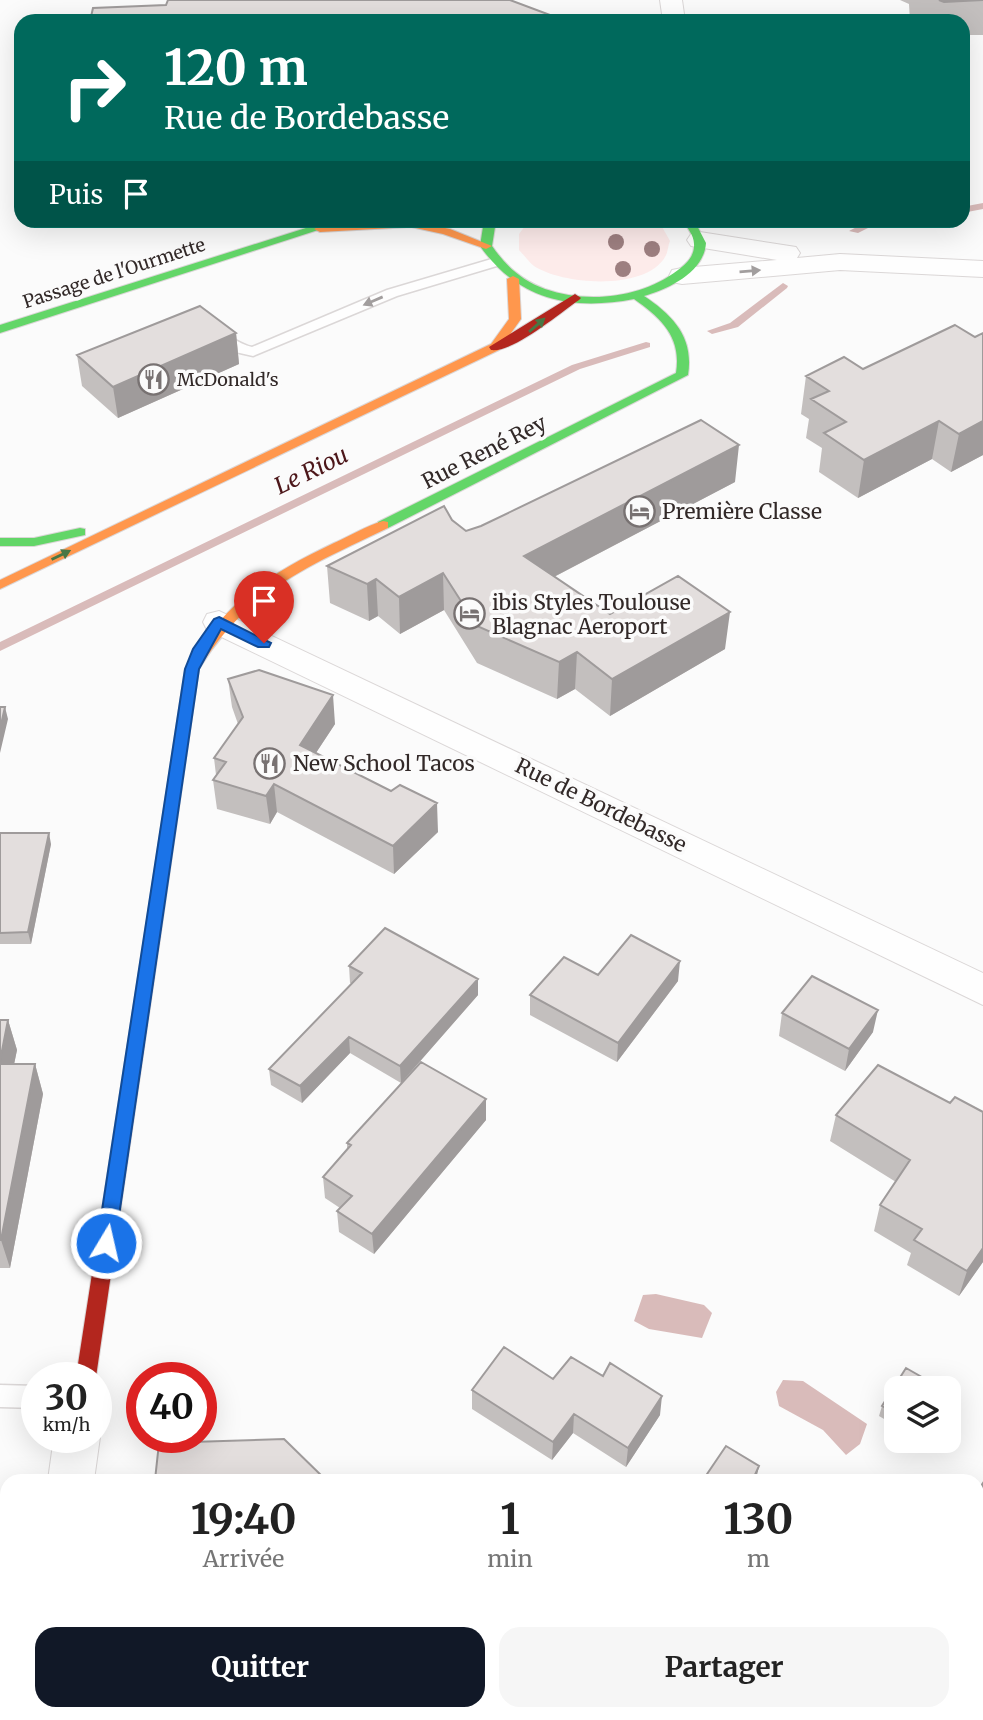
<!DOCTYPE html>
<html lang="fr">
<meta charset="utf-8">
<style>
:root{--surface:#fff;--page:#f6f6f6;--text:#222;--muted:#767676;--accent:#111827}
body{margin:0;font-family:Merriweather,serif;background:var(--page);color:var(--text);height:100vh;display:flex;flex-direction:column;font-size:26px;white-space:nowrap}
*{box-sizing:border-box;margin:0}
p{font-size:23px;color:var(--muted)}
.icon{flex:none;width:38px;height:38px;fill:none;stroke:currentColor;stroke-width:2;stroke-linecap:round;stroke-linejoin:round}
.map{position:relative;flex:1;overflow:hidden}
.details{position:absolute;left:0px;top:1474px;width:984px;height:247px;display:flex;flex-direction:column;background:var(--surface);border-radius:21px 21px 0 0;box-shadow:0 7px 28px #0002}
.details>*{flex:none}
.guide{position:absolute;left:14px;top:14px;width:956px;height:214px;border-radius:21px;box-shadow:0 7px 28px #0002;background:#00695c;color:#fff;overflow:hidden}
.tools{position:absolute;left:884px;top:1376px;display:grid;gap:14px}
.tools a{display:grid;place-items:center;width:77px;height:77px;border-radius:14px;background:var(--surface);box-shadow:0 7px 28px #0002;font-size:35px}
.speed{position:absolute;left:21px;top:1362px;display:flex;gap:14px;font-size:35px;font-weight:700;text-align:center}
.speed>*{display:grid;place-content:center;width:91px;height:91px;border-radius:50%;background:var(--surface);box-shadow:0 7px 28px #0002;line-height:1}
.speed small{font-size:18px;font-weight:400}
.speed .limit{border:10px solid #d22;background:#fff;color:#111}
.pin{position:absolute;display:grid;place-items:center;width:60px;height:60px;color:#fff;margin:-72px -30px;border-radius:50% 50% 50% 0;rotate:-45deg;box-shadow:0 0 7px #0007}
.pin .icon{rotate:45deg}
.me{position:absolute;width:77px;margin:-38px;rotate:9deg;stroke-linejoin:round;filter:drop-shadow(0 0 5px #0008)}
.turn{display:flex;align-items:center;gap:24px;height:147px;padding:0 35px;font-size:32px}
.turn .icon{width:91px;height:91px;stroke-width:2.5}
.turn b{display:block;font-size:49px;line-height:60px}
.then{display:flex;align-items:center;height:66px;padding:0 35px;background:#0003;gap:14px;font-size:26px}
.eta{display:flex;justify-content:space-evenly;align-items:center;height:119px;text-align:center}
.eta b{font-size:42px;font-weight:700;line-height:49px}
.button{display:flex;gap:14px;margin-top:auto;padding:14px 35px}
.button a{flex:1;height:80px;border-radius:21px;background:var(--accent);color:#fff;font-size:28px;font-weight:700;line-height:80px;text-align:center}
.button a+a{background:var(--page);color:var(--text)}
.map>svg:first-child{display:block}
.green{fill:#fdebea}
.water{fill:#d9bbba}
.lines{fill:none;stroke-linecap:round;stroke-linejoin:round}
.stream{fill:#d9bbba;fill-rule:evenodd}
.lane-casing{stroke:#dbd7d7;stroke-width:3}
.street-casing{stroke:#dbd7d7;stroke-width:2}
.fast-casing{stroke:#dbd7d7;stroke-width:2}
.slow-casing{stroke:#dbd7d7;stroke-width:2}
.jam-casing{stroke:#dbd7d7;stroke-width:2}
.path{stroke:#ddd;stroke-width:5;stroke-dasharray:6 6;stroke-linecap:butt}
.lane{fill:#fefefe;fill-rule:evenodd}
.street{fill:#fefefe;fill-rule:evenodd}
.fast{fill:#63d668;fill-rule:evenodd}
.slow{fill:#ff974d;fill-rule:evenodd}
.jam{fill:#b3261e;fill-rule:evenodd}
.tree{fill:#9d7f80}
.wall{fill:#c3bfbe}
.shaded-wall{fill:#9f9b9b}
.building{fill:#e3dedd;stroke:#9f9b9b;stroke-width:2}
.oneway{fill:#a29e9e}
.oneway2{fill:#487745}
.route{fill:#1a73e8;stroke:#114b97;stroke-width:2}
.labels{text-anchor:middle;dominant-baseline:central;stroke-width:7;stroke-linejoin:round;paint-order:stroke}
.far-street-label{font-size:18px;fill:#322928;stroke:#fbfbfb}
.far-poi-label{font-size:18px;fill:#322928;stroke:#fbfbfb;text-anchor:start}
.street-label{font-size:21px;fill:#322928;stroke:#fbfbfb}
.poi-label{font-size:21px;fill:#322928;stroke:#fbfbfb;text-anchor:start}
.water-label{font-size:23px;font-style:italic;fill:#4c1619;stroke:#fbfbfb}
</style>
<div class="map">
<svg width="983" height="1720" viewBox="0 0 983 1720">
<rect width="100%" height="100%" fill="#fbfbfb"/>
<path class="green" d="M654 221 661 225 670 241C668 245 668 253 665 257 645 291 563 285 534 266 529 262 524 255 519 250V234L529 221Z"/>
<path class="water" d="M656 1294 704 1305 712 1313 702 1338 649 1329 634 1321 643 1295Z
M783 1380 803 1381 867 1424 860 1444 846 1455 823 1430 779 1406 776 1392Z"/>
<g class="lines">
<path class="stream" d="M983 203V209L962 213V207Z
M870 220H884L858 233 849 231Z
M783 283 788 286 787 288 738 327 712 334 707 331 730 323Z
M646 342 650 343V347L580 369 0 651V642L572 365Z"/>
<defs>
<path id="lane" d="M495 258 502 262 500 265 397 296 253 356 231 351 209 335 211 332C225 330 237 344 252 347L387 290Z
M0 1385 37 1386V1408L0 1407Z"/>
<path id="street" d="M660 0H682L685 21H663Z
M700 232 796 247 800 253 797 258 840 254 983 261V277L840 270 682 284 672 282 669 276 672 270 682 268 777 260 691 246 687 240 691 234Z
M219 611 983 973V1005L207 630 203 622 207 614Z
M96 1428 100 1437 94 1480H48L54 1437H96Z
M10 1713H62L61 1720H9Z"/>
<path id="fast" d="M331 220H349L0 333V325Z
M488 220H499L495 227 492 246C506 266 521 280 545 289 588 304 642 298 678 270 686 264 695 256 694 244 694 235 687 228 683 220H694L706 243C704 272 669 289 644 296 674 316 694 338 688 375L388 528H378V522L676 373C682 337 661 318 634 299 571 311 518 300 480 246L483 227Z
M80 528 85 529V535L34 546H0V538H34Z"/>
<path id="slow" d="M411 221 450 229 492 246 486 249 443 234 411 227 320 232 314 229 320 226Z
M513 276 519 279 521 319 499 350 0 589V580L491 344 509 319 507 279Z
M383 521 388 522V528C309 566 246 591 199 669L162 925 160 929H148L146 925 185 669C225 603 265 576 334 543 350 536 366 526 383 521Z"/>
<path id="jam" d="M575 294 581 298 579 300C560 313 513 353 491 350L489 347Z
M154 919 160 921 162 925 96 1377H76L146 925 148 921Z"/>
</defs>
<use href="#lane" class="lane-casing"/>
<use href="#street" class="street-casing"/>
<use href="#fast" class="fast-casing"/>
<use href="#slow" class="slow-casing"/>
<use href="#jam" class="jam-casing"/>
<path class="path" d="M0 1600 7 1561"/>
<use href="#lane" class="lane"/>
<use href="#street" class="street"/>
<use href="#fast" class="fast"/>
<use href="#slow" class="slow"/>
<use href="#jam" class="jam"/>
</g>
<g class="tree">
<circle cx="616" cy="242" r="8"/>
<circle cx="652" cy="249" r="8"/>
<circle cx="623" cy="269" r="8"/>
</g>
<path class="wall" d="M900 0H983V35H962V21H910L909 4Z
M236 333 239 364 118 418 82 386 77 355Z
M983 333V455L951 472 932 459 858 498 819 472 822 448 806 438 809 419 801 414 806 376 863 369 975 337Z
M735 482 554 577 610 614 725 649 610 716 575 689 557 699 477 663 444 610 400 634 378 616 369 621 330 603 327 566 452 520 466 531 481 526Z
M228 679 335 724 316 753 438 832 394 874 277 812 270 824 217 809 213 780 216 775 214 758 238 724 232 707Z
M0 833 51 844 31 944H0Z
M349 966 478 995 401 1083 350 1053 302 1103 271 1085 269 1069 352 984 350 983Z
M678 981 617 1062 530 1015V995Z
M782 1013 873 1032 845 1071 779 1036Z
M0 1020H8L17 1050 14 1064H35L43 1094 10 1268H0Z
M878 1065 983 1262 959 1296 907 1265 911 1253 874 1231 880 1205 896 1182 830 1141 836 1115Z
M486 1120 374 1254 339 1232 337 1211 340 1208 325 1198 323 1177 347 1149V1143Z
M553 1379 660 1415 626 1467 573 1433 552 1460 472 1409V1390Z
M896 1388V1426L879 1416 882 1406Z
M983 1483V1545L976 1541V1493Z"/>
<path class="shaded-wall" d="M236 333 239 364 118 418 113 387Z
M939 421 932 459 858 498 864 460Z
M983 421V455L951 472 959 434Z
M739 445 735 482 523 593 524 556Z
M443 573 444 610 400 634 399 597Z
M376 579 378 616 369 621 367 584Z
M730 612 725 649 610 716 612 679Z
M577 652 575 689 557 699 559 662Z
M333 695 335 724 302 774 300 745Z
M5 707 8 719 0 753V729Z
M274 784 277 812 270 824 266 796Z
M437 803 438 832 394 874 393 846Z
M49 833 51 844 31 944 28 932Z
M680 961 678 981 617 1062 618 1043Z
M478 979V995L401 1083 400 1066Z
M878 1010 873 1032 845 1071 849 1049Z
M8 1020 17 1050 8 1094 0 1066V1061Z
M349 1037 350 1053 302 1103 300 1086Z
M35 1064 43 1094 10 1268 1 1240Z
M486 1099V1120L374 1254 372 1234Z
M983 1248V1262L959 1296 967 1271Z
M662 1396 660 1415 626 1467 628 1448Z
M574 1414 573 1433 552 1460 553 1442Z
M759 1466 756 1480H752Z"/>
<path class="building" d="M168 0H510L566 21H90L93 8 166 5Z
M939 0H983L944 2Z
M200 306 236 333 113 387 77 355Z
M955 325 975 337 983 333V421L959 434 939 421 864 460 824 433 846 422 811 399 829 391 806 376 844 357 863 369Z
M701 420 739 445 524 556 610 614 678 576 730 612 612 679 577 652 559 662 477 626 443 573 399 597 376 579 367 584 327 566 444 506 452 520 466 531 481 526Z
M259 670 333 695 300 745 391 791 400 785 437 803 393 846 274 784 266 796 213 780 226 762 214 758 243 717 228 679Z
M0 707H5L0 729Z
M0 833H49L28 932 0 933Z
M385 928 478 979 400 1066 349 1037 300 1086 269 1069 362 973 349 966Z
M631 935 680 961 618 1043 530 995 564 957 598 975Z
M812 976 878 1010 849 1049 782 1013Z
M0 1020H8L0 1061Z
M421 1062 486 1099 372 1234 337 1211 352 1196 323 1177 351 1145 347 1143Z
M0 1064H35L1 1240H0Z
M878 1065 950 1103 955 1097 983 1112V1248L967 1271 914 1240 922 1229 880 1205 910 1160 836 1115Z
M504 1347 553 1379 571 1357 603 1376 610 1363 662 1396 628 1448 574 1414 553 1442 472 1390Z
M906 1368 941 1388H896V1414L882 1406Z
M948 1392 952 1394 948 1400Z
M284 1439 326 1480H155L159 1443Z
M726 1446 759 1466 753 1479 755 1480H703Z
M983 1483V1521L976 1517V1493Z
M332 1713H691L700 1720H327Z
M795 1713H923L920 1720H791Z"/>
<defs><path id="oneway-solid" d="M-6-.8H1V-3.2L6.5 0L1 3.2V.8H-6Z" transform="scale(1.75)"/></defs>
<g class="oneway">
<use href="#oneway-solid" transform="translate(750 271) rotate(-5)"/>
<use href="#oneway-solid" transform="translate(373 301) rotate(157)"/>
</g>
<g class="oneway2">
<use href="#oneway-solid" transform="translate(537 325) rotate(-41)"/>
<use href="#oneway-solid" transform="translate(61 555) rotate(-26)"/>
</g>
<path class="route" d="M219 617 271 643 269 647H258L221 629 199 669 115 1243 113 1249H99L97 1243 185 669 193 649 214 619Z"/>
<defs>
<symbol id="restaurant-ring" viewBox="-11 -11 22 22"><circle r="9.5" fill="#fbfbfb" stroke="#787272" stroke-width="1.5"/><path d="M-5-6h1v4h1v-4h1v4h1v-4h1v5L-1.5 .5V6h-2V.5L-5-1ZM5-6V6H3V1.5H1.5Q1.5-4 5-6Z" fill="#787272"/></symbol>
<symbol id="hotel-ring" viewBox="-11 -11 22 22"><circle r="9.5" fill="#fbfbfb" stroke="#787272" stroke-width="1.5"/><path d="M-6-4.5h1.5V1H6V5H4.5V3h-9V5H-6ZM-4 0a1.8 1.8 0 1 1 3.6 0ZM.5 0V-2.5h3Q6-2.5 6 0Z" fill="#787272"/></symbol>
</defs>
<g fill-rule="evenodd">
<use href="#restaurant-ring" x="136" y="362" width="35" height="35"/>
<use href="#hotel-ring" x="622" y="494" width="35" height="35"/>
<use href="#hotel-ring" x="452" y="596" width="35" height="35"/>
<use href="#restaurant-ring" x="252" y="746" width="35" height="35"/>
</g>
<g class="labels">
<g class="far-street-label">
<text transform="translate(114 273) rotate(-18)">Passage de l'Ourmette</text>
</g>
<g class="far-poi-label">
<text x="177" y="379">McDonald's</text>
</g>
<g class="street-label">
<text transform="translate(484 452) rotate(-27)">Rue René Rey</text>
<text transform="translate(601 805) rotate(26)">Rue de Bordebasse</text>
</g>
<g class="poi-label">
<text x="662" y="511">Première Classe</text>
<text x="492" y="602">ibis Styles Toulouse<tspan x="492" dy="24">Blagnac Aeroport</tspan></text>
<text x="293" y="763">New School Tacos</text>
</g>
<g class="water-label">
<text transform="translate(311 470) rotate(-26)">Le Riou</text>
</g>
</g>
</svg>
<div class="tools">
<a><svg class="icon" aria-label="layers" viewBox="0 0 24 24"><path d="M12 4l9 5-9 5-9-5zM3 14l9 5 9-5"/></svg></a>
</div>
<div class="speed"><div>30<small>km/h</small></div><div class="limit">40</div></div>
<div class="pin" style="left:264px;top:643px;background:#d93025"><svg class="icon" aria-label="arrive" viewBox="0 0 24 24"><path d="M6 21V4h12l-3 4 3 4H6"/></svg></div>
<svg class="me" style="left:106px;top:1243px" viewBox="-20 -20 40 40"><circle r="17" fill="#1a73e8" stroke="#fff" stroke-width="3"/><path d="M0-11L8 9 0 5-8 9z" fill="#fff"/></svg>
<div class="guide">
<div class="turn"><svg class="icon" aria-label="right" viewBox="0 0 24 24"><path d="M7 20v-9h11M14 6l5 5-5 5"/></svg><div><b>120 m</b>Rue de Bordebasse</div></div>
<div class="then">Puis<svg class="icon" aria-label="arrive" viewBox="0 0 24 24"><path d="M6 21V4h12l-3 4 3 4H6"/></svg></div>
</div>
<section class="details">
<div class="eta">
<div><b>19:40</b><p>Arrivée</p></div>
<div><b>1</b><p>min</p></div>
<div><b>130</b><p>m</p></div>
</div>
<div class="button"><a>Quitter</a><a>Partager</a></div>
</section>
</div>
